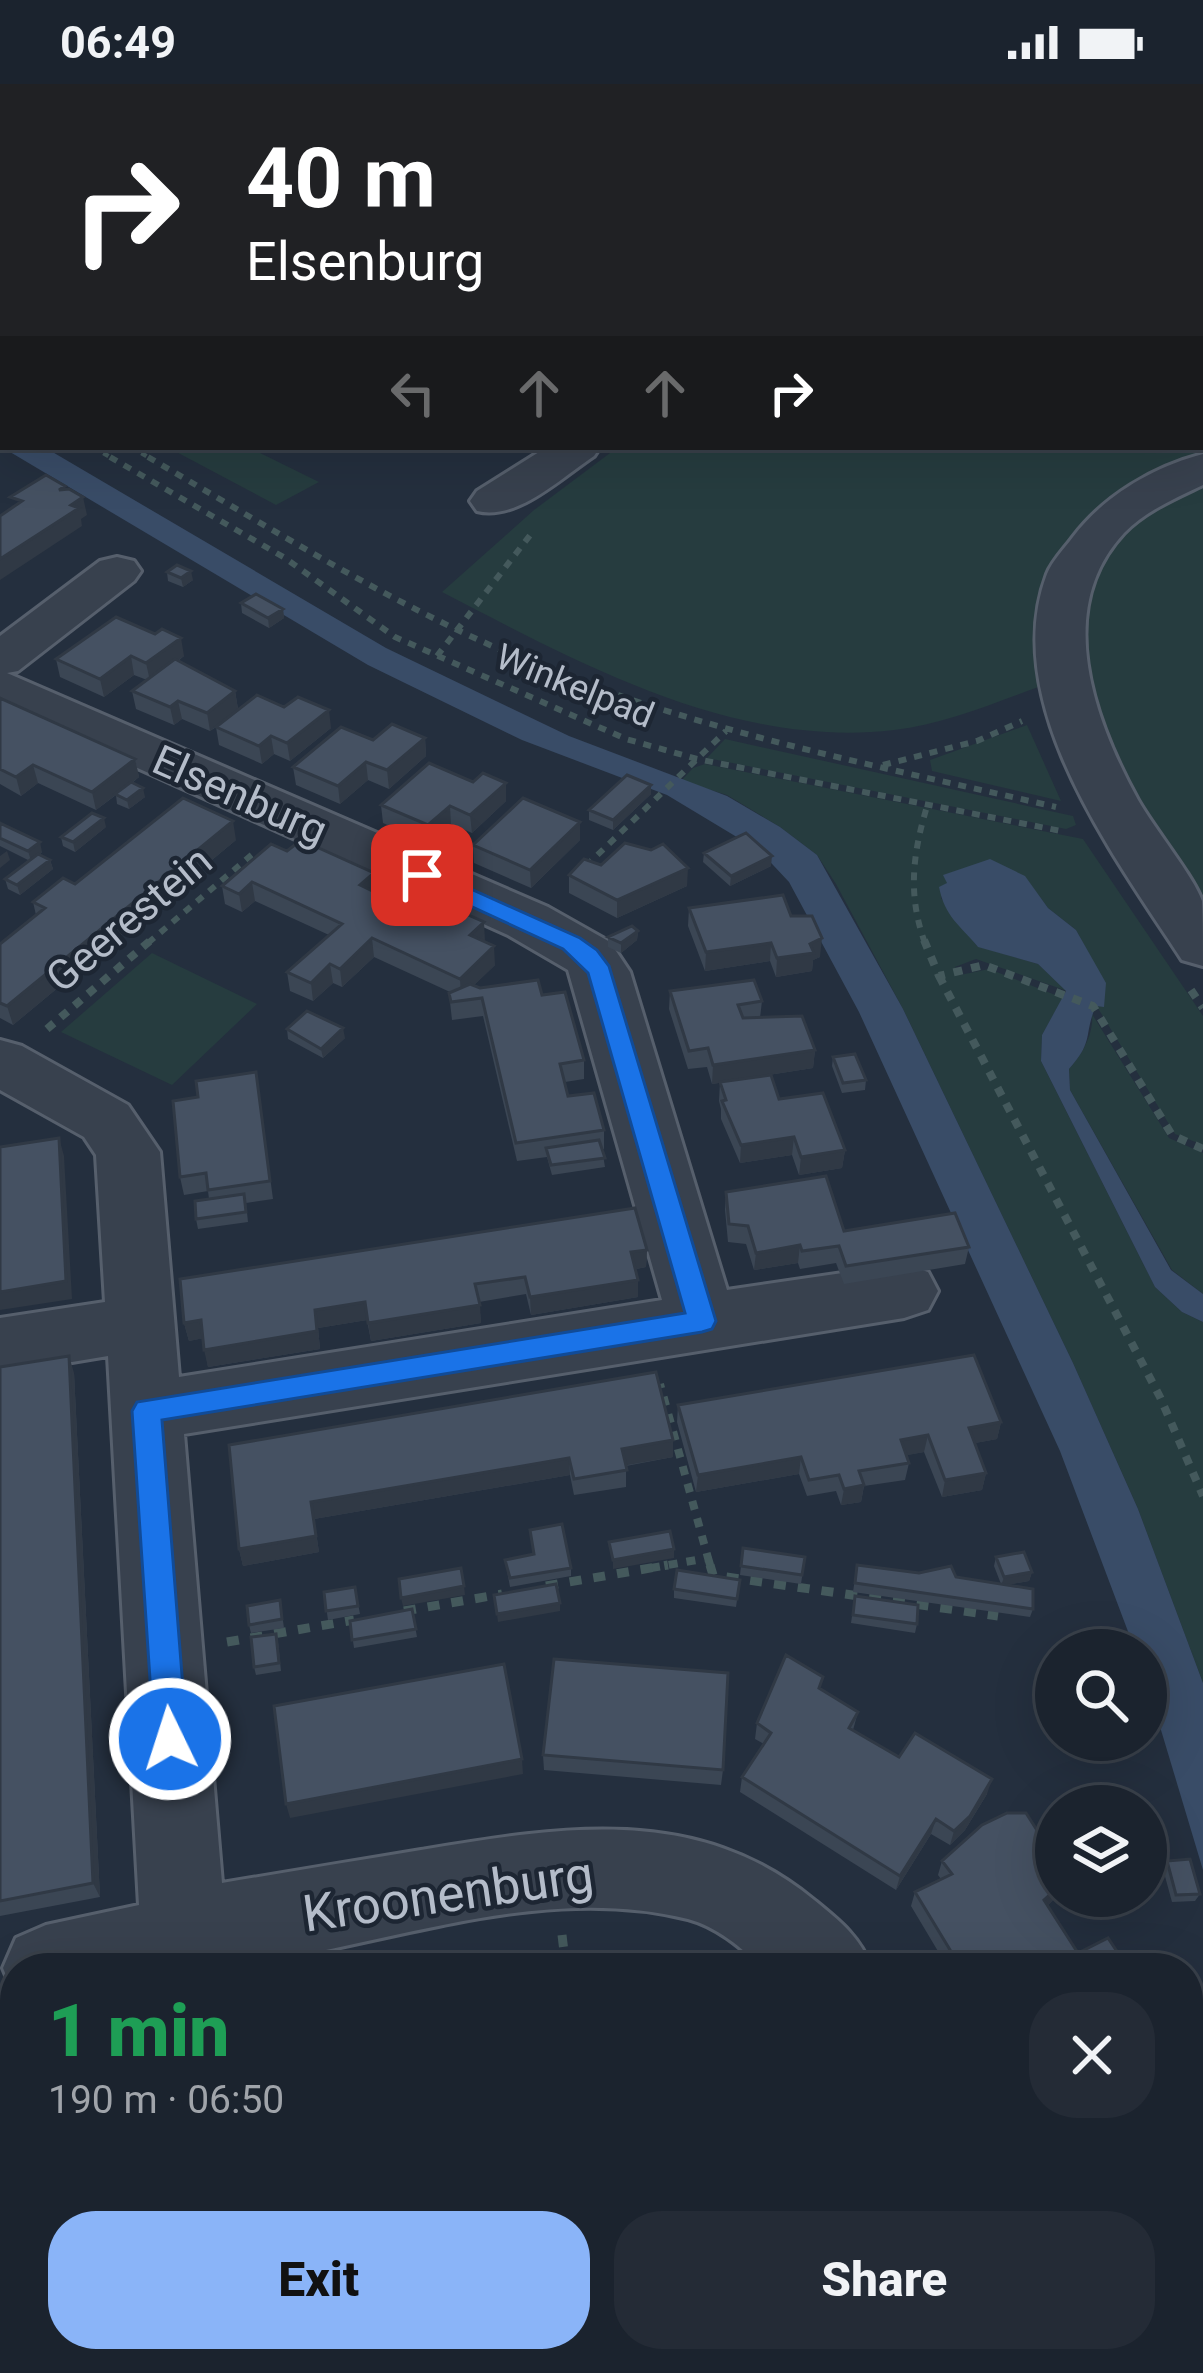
<!DOCTYPE html>
<meta charset="utf-8">
<style>
:root{--surface:#1b232e;--page:#242b36;--text:#f1f3f6;--muted:#a0a4aa;--line:#39404a;--accent:#8ab4f8}
body{margin:0;font-family:Roboto,sans-serif;background:var(--page);color:var(--text);height:100vh;display:flex;flex-direction:column;font-size:45px;white-space:nowrap}
*{box-sizing:border-box;margin:0}
p{font-size:39px;color:var(--muted)}
.icon{flex:none;width:66px;height:66px;fill:none;stroke:currentColor;stroke-width:2;stroke-linecap:round;stroke-linejoin:round}
.map{position:relative;flex:1;overflow:hidden}
.side{position:absolute;left:0px;top:1869px;width:1203px;height:420px;display:flex;flex-direction:column;background:var(--surface);border-radius:48px 48px 0 0;box-shadow:0 12px 48px #0002,0 0 0 3px var(--line)}
.side>*{flex:none}
.banner{position:absolute;left:0px;top:0px;width:1203px;height:366px;box-shadow:0 12px 48px #0002,0 0 0 3px var(--line);background:#202124;color:#fff;overflow:hidden}
.controls{position:absolute;left:1035px;top:1545px;display:grid;gap:24px}
.controls a{display:grid;place-items:center;width:132px;height:132px;border-radius:50%;background:var(--surface);box-shadow:0 12px 48px #0002,0 0 0 3px var(--line);font-size:60px}
.pin{position:absolute;display:grid;place-items:center;width:102px;height:102px;color:#fff;margin:-51px;border-radius:24px;box-shadow:0 6px 18px #0006}
.me{position:absolute;width:132px;margin:-66px;rotate:356deg;stroke-linejoin:round;filter:drop-shadow(0 0 9px #0008)}
.turn{display:flex;align-items:center;gap:42px;height:252px;padding:0 48px;font-size:54px}
.turn .icon{width:156px;height:156px;stroke-width:2.5}
.turn b{display:block;font-size:84px;line-height:102px}
.lanes{display:flex;align-items:center;height:114px;padding:0 48px;background:#0003;justify-content:center;gap:60px;direction:ltr}
.lanes .off{opacity:.35}
.round{display:grid;place-items:center;flex:none;width:126px;height:126px;border-radius:48px;background:var(--page)}
.headline{display:flex;align-items:center;justify-content:space-between;height:204px;padding:0 48px}
h1{font-size:72px;font-weight:800;line-height:90px;color:#1e9e55}
.action{display:flex;gap:24px;margin-top:auto;padding:24px 48px}
.action a{flex:1;height:138px;border-radius:48px;background:var(--accent);color:#111;font-size:48px;font-weight:800;line-height:138px;text-align:center}
.action a+a{background:var(--page);color:var(--text)}
.status{display:flex;justify-content:space-between;align-items:center;height:84px;padding:0 60px;background:var(--surface);direction:ltr}
.status svg{height:33px;fill:currentColor}
.map>svg:first-child{display:block}
.green{fill:#263c3f}
.water{fill:#394c67}
.lines{fill:none;stroke-linecap:round;stroke-linejoin:round}
.minor-casing{stroke:#565f6c;stroke-width:6}
.path-far3{stroke:#44595c;stroke-width:4.5;stroke-dasharray:6 6;stroke-linecap:butt}
.path-far2{stroke:#44595c;stroke-width:6;stroke-dasharray:8 8;stroke-linecap:butt}
.path-far1{stroke:#44595c;stroke-width:8;stroke-dasharray:9 9;stroke-linecap:butt}
.path{stroke:#44595c;stroke-width:9;stroke-dasharray:12 12;stroke-linecap:butt}
.minor{fill:#38414e;fill-rule:evenodd}
.wall{fill:#3b4654}
.shaded-wall{fill:#303945}
.building{fill:#455162;stroke:#303945;stroke-width:3}
.route{fill:#1a73e8;stroke:#114b97;stroke-width:3}
.labels{text-anchor:middle;dominant-baseline:central;stroke-width:9;stroke-linejoin:round;paint-order:stroke}
.far-street-label{font-size:36px;fill:#b4bcc9;stroke:#1d2633}
.street-label{font-size:42px;fill:#b4bcc9;stroke:#1d2633}
.near-street-label{font-size:51px;fill:#b4bcc9;stroke:#1d2633}
</style>
<div class="status"><b>06:49</b><svg viewBox="0 0 49 12"><path d="M0 12V9h3v3zM5 12V6h3v6zM10 12V3h3v9zM15 12V0h3v12zM26 1h20v11H26zM47 4h2v5h-2z"/></svg></div>
<div class="map">
<svg width="1203" height="2289" viewBox="0 0 1203 2289">
<rect width="100%" height="100%" fill="#242f3e"/>
<path class="green" d="M0 0H710L712 3H3L0 167Z
M1200 213 1203 374 1137 404 1044 601C996 618 946 640 894 646 734 665 579 579 442 508L534 426 618 363H1200Z
M167 363H248L319 398 276 421Z
M1203 397V842L1143 748 1080 579 1090 494 1111 455 1159 418Z
M1027 641 1061 717 932 687 930 676Z
M725 655 1073 732 1076 741 1066 745 707 674Z
M705 680 1083 755 1203 932V1061L1175 1050 1096 921 1103 897 1076 846 1048 824 1037 809 950 791 941 814 977 862 1038 880 1067 907 976 875 955 883 960 891 989 885 1063 914 1042 951 1041 977 1155 1203 1182 1228 1203 1238V1599L1138 1425 1073 1279 903 925 836 800 817 771 780 743 727 711 681 697 693 684Z
M152 869 257 920 172 1001 61 948Z
M1092 930 1169 1054 1203 1069V1210L1172 1186 1070 1006 1069 985C1082 970 1094 950 1092 930Z
M15 1989V2100L0 2104V1992Z
M15 2138V2274H74V2289H3L1 2141Z
M252 2274H608L610 2289H253Z"/>
<path class="water" d="M0 337 3 363H44L386 564 569 652 727 712 780 743 817 771 903 925 1073 1279 1138 1425 1203 1599V1786L1146 1596V1566H1135L1060 1367 859 928 789 798 760 767 667 711 522 656 368 581 0 362Z
M990 775 1025 792 1048 824 1076 846 1106 899 1104 923 1096 922C1083 951 1095 956 1069 985L1070 1006 1171 1186 1203 1210V1238L1182 1228 1155 1203 1041 977 1042 951 1066 907 1038 880 978 863C959 840 945 833 939 803L947 799 943 791Z"/>
<g class="lines">
<defs>
<path id="minor" d="M1024 0H1059L1061 3H1026Z
M1200 182 1203 183V210L1200 209Z
M547 363H600L594 372C561 394 517 437 477 427L470 417 477 407Z
M1203 370V401C1176 414 1145 427 1124 449 1053 525 1094 636 1138 716 1153 743 1194 793 1202 817 1203 834 1203 863 1203 882L1182 876C1115 773 998 619 1047 490 1052 477 1065 464 1073 453 1104 412 1153 383 1203 370Z
M117 473 134 477 141 487 134 497 18 587 7 589 548 823 610 858 630 888 727 1206 904 1180 928 1188 938 1207 928 1226 904 1234 184 1350 222 1799C288 1788 354 1777 421 1766 559 1743 697 1719 814 1816 841 1838 859 1852 872 1884H764C741 1864 718 1843 688 1835 532 1796 371 1869 217 1884 151 1890 81 1884 15 1884V1913L3 1884 16 1854 46 1841 139 1821 108 1272 0 1290V1234L105 1218 96 1071 84 1053 0 1006V956L22 962 128 1021 160 1068 179 1293 662 1216 568 886 508 851 0 622V552L100 477Z
M850 2274H946L942 2289H844Z"/>
</defs>
<use href="#minor" class="minor-casing"/>
<path class="path-far3" d="M308 0 313 3
M925 3 959 0
M1200 249 1203 254
M93 363 115 376
M131 363 153 376"/>
<path class="path-far2" d="M110 373 285 474 395 553 626 655 697 675 1066 748
M148 373C272 445 394 522 527 577 696 647 878 682 1056 723
M437 572 531 450
M883 681 977 657 1022 637
M586 782 726 647
M148 859 255 768
M925 859C907 810 913 768 928 719"/>
<path class="path-far1" d="M924 856 939 892 984 881 1093 922 1172 1051 1203 1065
M939 892 1160 1313 1203 1412
M1191 906 1203 924
M47 945 151 856
M708 1474 711 1484
M651 1484 708 1474 660 1300"/>
<path class="path" d="M710 1481 713 1491 998 1532
M546 1502 668 1481
M404 1527 502 1510
M227 1558 354 1536
M562 1851 566 1884
M0 2126 15 2122
M625 2274 627 2289
M217 2289 219 2274
M513 2289 515 2274"/>
<use href="#minor" class="minor"/>
</g>
<path class="wall" d="M828 0H888L852 3H830Z
M1134 0H1203V12L1200 11V3H1151Z
M167 488 193 496 183 503 168 497Z
M241 519 283 525 284 534 269 544 242 529Z
M184 572 178 577 235 607 238 625 331 644 290 677 274 670 262 680 219 661 216 643 210 647 182 635 174 641 136 625 132 607 147 596 134 591 104 613 60 593 56 575Z
M0 614 135 675 139 693 132 699 145 713 129 725 117 720 116 711 96 726 38 699 21 712 0 700Z
M425 654 426 672 389 705 368 696 340 720 296 701 293 683 373 656Z
M473 698 506 699V717L472 749 451 740 429 760 383 739 381 721Z
M651 701V710L613 746 589 736V726Z
M580 738V756L531 804 474 779 473 761Z
M0 739 42 768 39 771 50 776 53 785 20 811 8 805 5 795 30 777 0 762Z
M106 743 75 768 63 762 61 753Z
M236 756 13 941 0 934V860L36 831 33 818 75 800Z
M287 767 374 789 375 808 485 857 495 881 474 901 480 904 542 911 584 976V995L565 998 568 1012 604 1046V1065H602L605 1083 552 1091 547 1073 517 1077 483 932 452 936 449 909 450 908 374 873 342 903 333 899 313 917 290 907 287 888 329 851 255 817 242 828 225 820 222 802Z
M704 769 771 782 730 802 703 778Z
M569 791 687 802 617 834 569 809Z
M689 824 791 832 820 873 813 876 812 887 776 893 770 877 705 887 688 842Z
M638 847 637 856 621 869 608 863V853Z
M670 907 762 917 760 934 815 966 813 984 712 1000 707 983 688 985 669 925Z
M287 945 345 954 323 974 288 955Z
M833 973 866 996 865 1006 842 1009 832 982Z
M256 988 273 1115 246 1119 248 1138 198 1145 196 1135 209 1115 208 1107 184 1111 180 1093 198 1013Z
M720 998 779 1015 845 1066 842 1084 799 1091 792 1071 740 1079 721 1035V1025L719 1017Z
M726 1108 844 1147 969 1163 965 1180 844 1200 836 1179 800 1185 798 1179 754 1186 746 1160 728 1158 725 1126Z
M647 1166 646 1183 636 1185 638 1196V1213L531 1231 526 1210 479 1218 481 1239 371 1257 367 1236 318 1244 320 1265 208 1283 203 1254 189 1257 184 1239Z
M0 1283 74 1289 100 1813 0 1832Z
M678 1321 1001 1338 997 1355 975 1359 986 1389 982 1406 942 1413 924 1368 906 1371 909 1379 905 1396 864 1402 861 1418 841 1421 836 1407 807 1412 799 1390 696 1408 677 1338Z
M673 1356V1373L626 1382V1403L574 1411 570 1391 314 1435 319 1468 243 1482 239 1465 229 1361Z
M530 1446 571 1484V1492L510 1503 505 1476 533 1471Z
M743 1464 805 1473 801 1500 740 1491Z
M996 1473 1032 1488 1029 1497 1005 1501 1033 1525 1030 1533 853 1508 857 1481 1001 1500 994 1482Z
M740 1496 736 1523 674 1514V1505Z
M355 1503 360 1530 328 1536 324 1508Z
M855 1512 917 1540 915 1549 851 1539Z
M280 1516 284 1544 251 1549 249 1541Z
M412 1525 417 1553 354 1564 350 1537Z
M278 1558 281 1587 256 1591 254 1583Z
M821 1605 858 1628 853 1646 899 1673 987 1710 965 1746 950 1761 931 1750 896 1806 740 1708 742 1693 764 1660 755 1655 757 1639Z
M543 1671 723 1686 721 1701 544 1686Z
M942 1777 1057 1812 1048 1821 1078 1869 1128 1884H948L911 1822 915 1808 941 1795 938 1791Z
M1167 1777 1200 1810 1195 1817 1172 1818 1163 1785Z
M1188 2088 1201 2164 1193 2174H1188Z
M1114 2274H1171L1168 2277 1161 2276 1156 2289H1108Z"/>
<path class="shaded-wall" d="M712 0H728V3H712Z
M83 413 87 431 81 435 82 442 0 496V475Z
M191 487 193 496 183 503 181 494Z
M283 525 284 534 269 544 268 534Z
M181 554 184 572 150 597 146 579Z
M131 572 134 591 104 613 100 595Z
M235 607 238 625 210 647 207 629Z
M178 617 182 635 174 641 170 623Z
M329 626 331 644 290 677 287 659Z
M271 652 274 670 262 680 259 662Z
M425 654 426 672 389 705 387 686Z
M135 675 139 693 96 726 92 708Z
M366 678 368 696 340 720 338 702Z
M33 681 38 699 21 712 16 693Z
M506 699V717L472 749 470 731Z
M651 701V710L613 746V736Z
M143 704 145 713 129 725 127 716Z
M450 722 451 740 429 760 428 741Z
M104 734 106 743 75 768 73 758Z
M233 737 236 756 13 941 7 922Z
M580 738V756L531 804 530 786Z
M40 758 42 768 31 777 28 767Z
M7 767 10 776 0 784V772Z
M772 772 771 782 730 802 731 792Z
M50 776 53 785 20 811 17 801Z
M688 784 687 802 617 834V816Z
M374 789 376 807 362 819 360 801Z
M252 798 255 817 242 828 239 810Z
M484 838 485 857 471 870 470 851Z
M638 847 637 856 621 869V859Z
M372 854 374 873 342 903 340 885Z
M822 854 820 873 813 876 812 887 776 893 777 874Z
M771 859 770 877 705 887 706 868Z
M494 862 495 881 461 914 460 895Z
M330 880 333 899 313 917 311 899Z
M343 944 345 954 323 974 321 965Z
M815 966 813 984 712 1000 713 981Z
M794 1053 792 1071 740 1079 741 1061Z
M59 1054 64 1072 72 1215 0 1226V1208Z
M845 1066 842 1084 799 1091 801 1073Z
M800 1161 798 1179 754 1186 756 1169Z
M647 1166 646 1183 631 1186V1168Z
M638 1196V1213L531 1231 530 1213Z
M365 1218 367 1236 318 1244 320 1265 208 1283 204 1266 315 1226Z
M480 1221 481 1239 371 1257 368 1239Z
M201 1236 205 1254 189 1257 184 1239Z
M69 1272 74 1289 100 1813 93 1799Z
M1001 1338 997 1355 965 1361 969 1344Z
M928 1351 924 1368 898 1373 901 1356Z
M673 1356V1373L622 1382V1365Z
M801 1373 799 1390 696 1408 698 1391Z
M569 1374 570 1391 314 1435 319 1468 243 1482 239 1465 311 1418Z
M986 1389 982 1406 942 1413 945 1396Z
M864 1401 861 1418 841 1421 844 1405Z
M674 1465V1474L613 1485V1476Z
M1032 1488 1029 1497 1001 1502 1004 1493Z
M464 1502 465 1511 403 1522 401 1514Z
M560 1519V1527L498 1538 497 1530Z
M522 1675 523 1690 290 1734 286 1720Z
M992 1695 987 1710 965 1746 950 1761 954 1747Z
M936 1735 931 1750 896 1806 900 1792Z
M1056 1805 1057 1812 1039 1830 1044 1816Z"/>
<path class="building" d="M46 391 65 402 59 406 69 405 83 413 71 421 79 424 0 475V432L22 417 10 413Z
M177 481 191 487 181 494 167 488Z
M256 510 283 525 268 534 241 519Z
M116 533 155 550 162 545 181 554 146 579 131 572 100 595 56 575Z
M175 575 235 607 207 629 178 617 170 623 132 607Z
M257 611 284 623 298 613 329 626 287 659 271 652 259 662 216 643Z
M0 614 135 675 92 708 33 681 16 693 0 685Z
M392 640 425 654 387 686 366 678 338 702 293 683 341 643 373 656Z
M429 679 473 698 483 689 506 699 470 731 450 722 428 741 381 721Z
M627 691 651 701 613 736 589 726Z
M131 698 143 704 127 716 115 710Z
M183 714 233 737 7 922 0 919V860L45 824 33 818 63 794 75 800Z
M523 714 580 738 530 786 473 761Z
M92 729 104 734 73 758 61 753Z
M0 739 40 758 28 767 0 754Z
M746 749 772 772 731 792 704 769Z
M301 756 374 789 360 801 393 817 407 804 484 838 470 851 494 862 460 895 372 854 340 885 330 880 311 899 287 888 342 840 252 798 239 810 222 802 271 760 287 767Z
M625 759 651 766 663 760 688 784 617 816 569 791 584 775 601 781Z
M38 770 50 776 17 801 5 795Z
M783 811 791 832H812L822 854 810 860 814 869 777 874 771 859 706 868 689 824Z
M632 842 638 847 621 859 608 853Z
M538 896 542 911 565 908 584 976 560 980 568 1012 594 1009 604 1046 516 1059 482 914 451 918 449 909 470 900 480 904Z
M754 896 762 917 738 921 743 934 802 932 815 966 713 981 708 964 689 967 670 907Z
M307 927 343 944 321 965 287 945Z
M855 970 866 996 843 999 833 973Z
M256 988 270 1097 208 1106 206 1089 180 1093 173 1017 198 1013 196 997Z
M771 991 779 1015 823 1009 845 1066 801 1073 794 1053 741 1061 722 1017 726 1016 720 998Z
M59 1054 66 1197 0 1208V1063Z
M599 1056 605 1074 551 1081 546 1064Z
M826 1092 844 1147 955 1129 969 1163 846 1182 839 1162 802 1167 800 1161 756 1169 748 1142 729 1140 726 1108Z
M244 1110 246 1128 196 1135 195 1117Z
M635 1124 647 1166 631 1168 638 1196 530 1213 525 1193 475 1200 480 1221 368 1239 365 1218 315 1226 317 1247 204 1266 201 1236 184 1239 180 1195Z
M974 1271 1001 1338 969 1344 986 1389 945 1396 928 1351 901 1356 909 1379 859 1387 864 1401 844 1405 839 1391 809 1396 801 1373 698 1391 678 1321Z
M69 1272 93 1799 0 1817V1283Z
M656 1288 673 1356 622 1365 627 1386 574 1395 569 1374 311 1418 316 1452 239 1465 229 1361Z
M562 1440 571 1484 510 1494 505 1476 534 1470 530 1446Z
M670 1447 674 1465 613 1476 609 1458Z
M743 1464 805 1473 802 1491 741 1482Z
M1024 1468 1032 1488 1004 1493 996 1473Z
M857 1481 919 1489 951 1482 956 1493 1033 1505V1525L855 1499Z
M461 1484 464 1502 401 1514 399 1495Z
M677 1486 740 1496 737 1515 674 1505Z
M556 1500 560 1519 497 1530 494 1511Z
M355 1503 358 1522 326 1527 324 1508Z
M855 1512 918 1521 917 1540 853 1531Z
M280 1516 282 1535 249 1541 247 1522Z
M412 1525 416 1545 352 1556 350 1537Z
M276 1550 279 1579 254 1583 251 1553Z
M786 1571 823 1593 819 1604 858 1628 849 1644 899 1673 915 1649 992 1695 970 1732 954 1747 936 1735 900 1792 742 1693 771 1649 757 1639Z
M554 1575 728 1589 723 1686 543 1671Z
M504 1580 522 1675 286 1720 274 1622Z
M1007 1729H1026L1056 1776V1805L1044 1816 1078 1869 1108 1854 1128 1884H961L915 1808 952 1790 942 1777 982 1741Z
M1190 1775 1200 1810 1176 1811 1167 1777Z
M1188 2088H1192L1201 2164 1188 2163Z
M1034 2274H1071L1094 2289H1028Z
M1118 2274H1162L1156 2289H1112Z"/>
<path class="route" d="M422 783 580 854 597 866 609 882 716 1237 712 1245 702 1248 162 1336 187 1655 182 1666 170 1670 158 1666 154 1655 132 1327 137 1318 685 1229 588 889 563 865 414 796 411 791Z"/>
<g class="labels">
<g class="far-street-label">
<text transform="translate(575 602) rotate(22)">Winkelpad</text>
</g>
<g class="street-label">
<text transform="translate(240 711) rotate(24)">Elsenburg</text>
<text transform="translate(129 835) rotate(-40)">Geerestein</text>
</g>
<g class="near-street-label">
<text transform="translate(448 1810) rotate(-8)">Kroonenburg</text>
</g>
</g>
</svg>
<div class="controls">
<a><svg class="icon" aria-label="search" viewBox="0 0 24 24"><circle cx="10" cy="10" r="6"/><path d="M15 15l6 6"/></svg></a>
<a><svg class="icon" aria-label="layers" viewBox="0 0 24 24"><path d="M12 4l9 5-9 5-9-5zM3 14l9 5 9-5"/></svg></a>
</div>
<div class="pin" style="left:422px;top:791px;background:#d93025"><svg class="icon" aria-label="arrive" viewBox="0 0 24 24"><path d="M6 21V4h12l-3 4 3 4H6"/></svg></div>
<svg class="me" style="left:170px;top:1655px" viewBox="-20 -20 40 40"><circle r="17" fill="#1a73e8" stroke="#fff" stroke-width="3"/><path d="M0-11L8 9 0 5-8 9z" fill="#fff"/></svg>
<div class="banner">
<div class="turn"><svg class="icon" aria-label="right" viewBox="0 0 24 24"><path d="M7 20v-9h11M14 6l5 5-5 5"/></svg><div><b>40 m</b>Elsenburg</div></div>
<div class="lanes"><svg class="icon off" aria-label="left" viewBox="0 0 24 24"><path d="M17 20v-9H6M10 6l-5 5 5 5"/></svg><svg class="icon off" aria-label="ahead" viewBox="0 0 24 24"><path d="M12 20V5M6 11l6-6 6 6"/></svg><svg class="icon off" aria-label="ahead" viewBox="0 0 24 24"><path d="M12 20V5M6 11l6-6 6 6"/></svg><svg class="icon" aria-label="right" viewBox="0 0 24 24"><path d="M7 20v-9h11M14 6l5 5-5 5"/></svg></div>
</div>
<section class="side">
<div class="headline"><div><h1>1 min</h1><p>190 m · 06:50</p></div><a class="round"><svg class="icon" aria-label="close" viewBox="0 0 24 24"><path d="M6 6l12 12M18 6L6 18"/></svg></a></div>
<div class="action"><a>Exit</a><a>Share</a></div>
</section>
</div>
